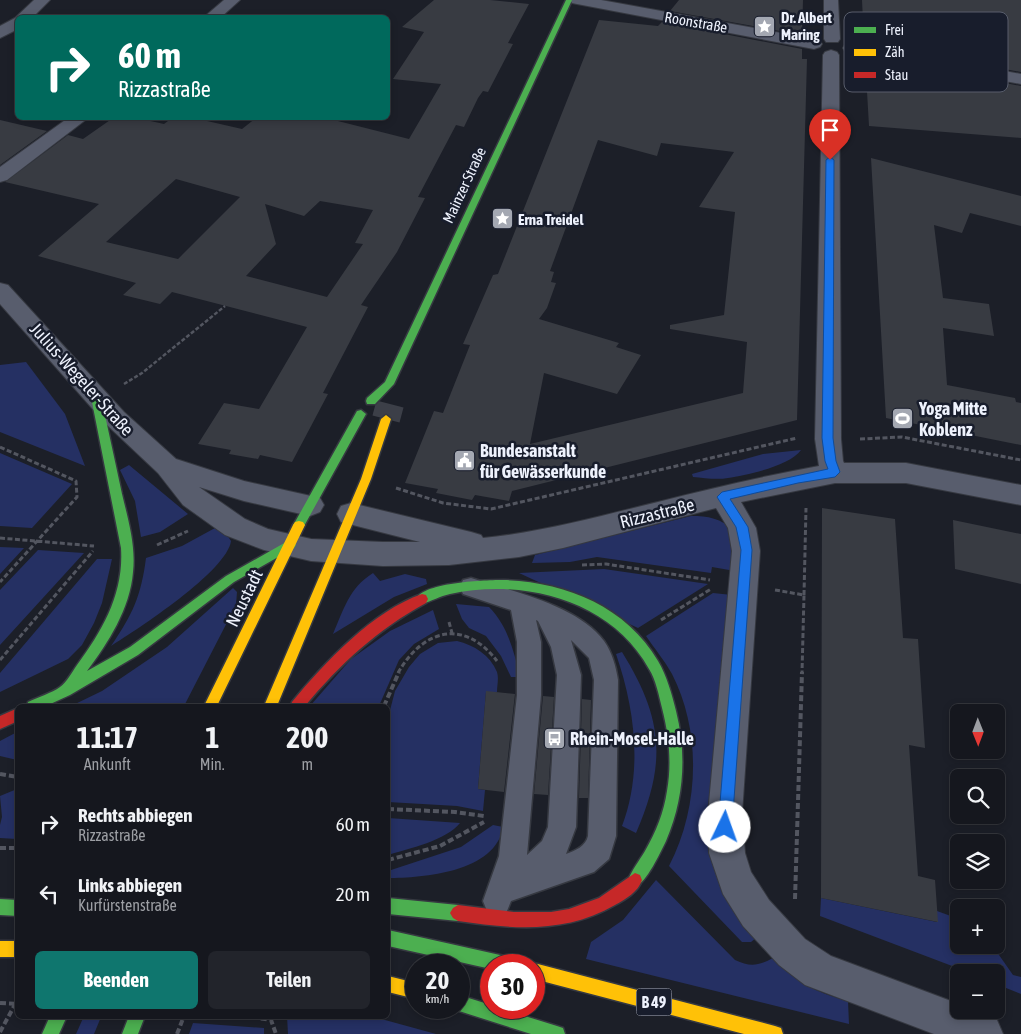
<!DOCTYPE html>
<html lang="de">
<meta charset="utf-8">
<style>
:root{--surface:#15171e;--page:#22242b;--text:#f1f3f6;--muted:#9d9fa4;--line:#34363c;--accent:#0f766e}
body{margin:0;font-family:"Asap Condensed",sans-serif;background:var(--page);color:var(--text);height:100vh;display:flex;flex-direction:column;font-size:19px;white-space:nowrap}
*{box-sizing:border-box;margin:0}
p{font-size:16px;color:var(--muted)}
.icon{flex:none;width:28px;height:28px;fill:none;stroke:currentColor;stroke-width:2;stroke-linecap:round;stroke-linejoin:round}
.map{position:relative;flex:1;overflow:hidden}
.panel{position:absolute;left:15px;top:704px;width:375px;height:315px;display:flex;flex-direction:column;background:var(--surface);border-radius:8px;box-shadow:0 2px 8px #0003,0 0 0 1px var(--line)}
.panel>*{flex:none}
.guide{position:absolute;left:15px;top:15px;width:375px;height:105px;border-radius:8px;box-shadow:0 2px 8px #0003,0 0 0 1px var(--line);background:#00695c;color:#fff;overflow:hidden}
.needle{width:32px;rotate:179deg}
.controls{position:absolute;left:950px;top:704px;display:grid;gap:10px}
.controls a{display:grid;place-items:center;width:55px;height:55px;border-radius:8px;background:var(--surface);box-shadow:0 2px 8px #0003,0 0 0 1px var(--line);font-size:25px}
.speed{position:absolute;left:405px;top:954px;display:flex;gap:10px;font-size:25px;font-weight:700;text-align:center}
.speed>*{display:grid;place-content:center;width:65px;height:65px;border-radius:50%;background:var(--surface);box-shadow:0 2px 8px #0003,0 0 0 1px var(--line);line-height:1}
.speed small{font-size:12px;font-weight:400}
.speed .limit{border:8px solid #d22;background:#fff;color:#111}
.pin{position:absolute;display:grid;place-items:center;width:42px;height:42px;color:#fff;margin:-51px -21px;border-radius:50% 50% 50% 0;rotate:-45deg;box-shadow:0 0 5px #0007}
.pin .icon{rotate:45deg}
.me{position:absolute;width:55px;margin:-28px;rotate:3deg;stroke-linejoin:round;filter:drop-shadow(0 0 4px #0008)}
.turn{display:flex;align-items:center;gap:18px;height:105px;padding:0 20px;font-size:22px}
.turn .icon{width:65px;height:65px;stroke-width:2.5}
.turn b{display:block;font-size:35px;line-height:42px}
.eta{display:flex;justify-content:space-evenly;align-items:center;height:85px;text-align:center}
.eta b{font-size:30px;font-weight:700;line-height:35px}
.action{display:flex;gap:10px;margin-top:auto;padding:10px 20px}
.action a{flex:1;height:58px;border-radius:8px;background:var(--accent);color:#fff;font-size:20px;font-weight:700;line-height:58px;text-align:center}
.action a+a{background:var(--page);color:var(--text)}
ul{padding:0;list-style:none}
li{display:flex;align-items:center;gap:15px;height:70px;padding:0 20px}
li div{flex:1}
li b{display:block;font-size:19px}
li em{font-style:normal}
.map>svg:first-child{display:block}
.green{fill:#253063}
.building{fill:#383b42;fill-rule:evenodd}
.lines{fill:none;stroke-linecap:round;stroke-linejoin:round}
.secondary-tunnel{stroke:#3c3f48;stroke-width:28;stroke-dasharray:28 14;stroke-linecap:butt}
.lane-casing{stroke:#363941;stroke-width:3}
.street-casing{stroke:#363941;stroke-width:2}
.fast-casing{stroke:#363941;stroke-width:3}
.slow-casing{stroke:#363941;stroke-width:3}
.jam-casing{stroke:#363941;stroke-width:3}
.path-far2{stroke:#535660;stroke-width:2.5;stroke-dasharray:4 2;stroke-linecap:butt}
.path-far1{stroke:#535660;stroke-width:3;stroke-dasharray:5 2.5;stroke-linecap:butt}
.path{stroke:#535660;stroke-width:4;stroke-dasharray:6 3;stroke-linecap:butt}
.lane{fill:#585d6d;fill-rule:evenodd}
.street{fill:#585d6d;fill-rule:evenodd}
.fast{fill:#4caf50;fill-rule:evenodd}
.slow{fill:#ffc107;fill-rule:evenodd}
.jam{fill:#c62828;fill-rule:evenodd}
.path-bridge{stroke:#535660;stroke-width:4;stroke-dasharray:6 3;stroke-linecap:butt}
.route{fill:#1a73e8;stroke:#114b97}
.labels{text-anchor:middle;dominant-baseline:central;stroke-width:5;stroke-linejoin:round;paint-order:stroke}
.far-poi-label{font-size:15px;font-weight:bold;fill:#eef2fd;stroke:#181d2c;text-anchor:start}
.far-street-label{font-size:15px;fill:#eef2fd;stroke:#181d2c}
.shield{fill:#181d2c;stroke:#aeb2be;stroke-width:1}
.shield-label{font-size:16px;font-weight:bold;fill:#eef2fd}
.street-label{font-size:18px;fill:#eef2fd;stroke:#181d2c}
.poi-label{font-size:18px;font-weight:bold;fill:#eef2fd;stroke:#181d2c;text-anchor:start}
.key{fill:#181d2c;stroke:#585d6b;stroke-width:1}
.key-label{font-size:14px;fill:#eef2fd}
</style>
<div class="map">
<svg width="1021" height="1034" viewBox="0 0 1021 1034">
<rect width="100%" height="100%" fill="#1c1f28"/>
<path class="green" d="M26 362 65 414 85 466 0 432V365Z
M801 450C790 466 747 475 728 478 717 480 704 478 693 477L692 474 763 454Z
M0 453 72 484 32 528 0 526Z
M129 465 188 514 160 532 141 537 135 501 120 470Z
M691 516C708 516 721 518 734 531L735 571 712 567 711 573 597 557 570 562 532 563 535 555Z
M215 528 227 535 231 541C227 571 138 629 111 646 133 614 141 596 146 558L182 546Z
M0 547 24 548 0 574Z
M38 550 84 553 0 645V590Z
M97 559H112L102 603 94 623 82 645 68 659 0 692V673Z
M604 569 708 584 638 628 519 573Z
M373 573 380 581 405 574 426 579 427 584 394 597 333 634C344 609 349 588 373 573Z
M233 588 237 592 236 605 184 706H71L102 691 167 647Z
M713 593 732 595 715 831 756 938 751 942H742L669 866C699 808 702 733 672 674 665 661 654 648 646 636Z
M456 604 489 607C508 626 514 652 520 677H511L501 656 486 636 469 628 462 619Z
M433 610 439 629 414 644 399 660 379 706H310L351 659 390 631Z
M457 641C474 645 490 655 497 672 499 678 497 686 497 692H486L478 789 485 790 483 811 457 806 388 802V718L395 691 409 667 420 654 438 643Z
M622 652C663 718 667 762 636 833L622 826C643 771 635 709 616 654Z
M17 732V760L0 756V741Z
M17 789V839L0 838V825L2 817 0 796Z
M388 818 460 823C447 840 408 849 388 855Z
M493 825 503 827C496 872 423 878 388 878V871L461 847Z
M656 880 735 960C750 967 758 966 773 958 795 982 817 993 848 1001L849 1024 586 959 591 942 623 920Z
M821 898 937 922V911L959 919V945H992L1013 975 1021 977V994L996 984V972H968L820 916Z
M84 1016 101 1017 94 1034H76Z
M287 1016H360L385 1020 436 1034H288Z
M193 1023 264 1028V1034H189Z"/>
<path class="building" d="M434 0H490L529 4 508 43 513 44 488 92 483 91 478 98 464 127 456 125 418 197 425 198 397 252 361 305 368 307 323 393 328 394 292 462 260 455 258 459 229 454 231 450 198 444 224 403 259 409 307 327 172 292 160 304 123 295 136 283 38 256 99 204 5 182 68 135 83 139 113 118H137L164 124 172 118H194L242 129 256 118H326L409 139 441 84 393 79 424 32 402 27ZM176 179 240 197 178 259 106 242ZM320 201 373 210 355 243 363 244 327 297 246 276 276 244 265 204 304 216Z
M679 0H803L802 35 670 11Z
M862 0H1021V72L864 43Z
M599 20 658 26 662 22 802 49V59H807L797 420 512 491 509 501 475 495 472 500 436 493 438 489 405 483 434 411 443 413 470 345 463 344 493 275 498 274ZM598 140 657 156 661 143 734 152 699 207 735 212 724 315 670 325V329L747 342 743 393 530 444 544 373 617 394 641 355 616 347 619 343 539 319 547 308 556 283 551 282 554 272 550 271Z
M865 57 1021 86V138L869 126Z
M0 120 47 131 0 165Z
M871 158 1021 196V226L970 213 962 233 934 225 943 298 989 304 994 336 943 328 947 385 1015 398 1016 402 1021 403V445L886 418Z
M822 508 895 519 903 638 918 639 925 748 909 745 918 876 935 880 938 922 821 898Z
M953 520 1021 534V584L955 569Z
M486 691 515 694 504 792 478 789Z
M543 696 554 697 548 795 534 794Z
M582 699 591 700 588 798H579Z"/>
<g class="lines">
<path class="secondary-tunnel" d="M386 419 390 404"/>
<defs>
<path id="lane" d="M471 578C511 591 578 605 604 641 612 652 616 667 618 680L616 836 609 859 594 872 511 901 507 911 497 915 487 911 483 901 499 856 517 695V642L511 610 463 594 460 587 463 580ZM536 620 538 621 551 647 557 675 548 827 542 841 527 855 541 695V642ZM571 640 589 658 594 680 588 836C586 846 575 851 566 854L576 827 581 675Z"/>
<path id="street" d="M34 0H50L32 18H18V29L0 38V26L15 18Z
M224 0H240L220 18H203Z
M570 0H601L814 39 820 41 822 44 820 47 814 49 577 4 572 3Z
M824 0H838L840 39 838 42H826L824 39Z
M851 43 1021 74V84L845 51 843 48 845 45Z
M831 50 837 52 839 55 841 439 843 461 844 463H906L1021 485V505L906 483H835L741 502 756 528 760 551 742 814 745 853 751 872 769 900 805 939 831 956 959 1004V1010H974L997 1020 1003 1034H934L805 985 779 965 743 926 723 894 709 853 708 814 732 551 728 528 716 508 563 548 519 557 449 565 383 566 311 561 264 550 225 535 183 505 158 473 106 424 0 304V283L8 285 124 412 176 459 244 481 320 498 324 505 320 512 310 516 244 501 199 487 245 519 268 529 311 539 383 542H420L341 522 337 514 341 506 351 503 471 532 481 535 483 538C543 532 600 516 658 502 712 488 765 476 819 466L815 439 823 55 825 52Z
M68 118H88L7 180 0 182V167Z"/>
<path id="fast" d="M566 0H572L394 384 375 404H367L366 401 367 398 385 382Z
M96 393 101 397C108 429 115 461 122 494 128 519 136 546 133 572 130 609 108 643 87 671L130 647 226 576 286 542H294L296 545 294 548 234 582 138 655 70 695 46 706H27L28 702C38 697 52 693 60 687 67 682 72 672 77 665 103 630 124 593 121 548L91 397Z
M361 410 366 414 303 528H295L293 525 295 522 357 411Z
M504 580C565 582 626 606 658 661 667 676 672 695 676 711 687 755 684 799 666 841 660 853 647 882 635 887L630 885 628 880C632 870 639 861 645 851 656 832 664 812 667 791 672 763 669 735 662 708 659 696 656 680 649 669 611 600 523 578 450 594 440 596 432 601 422 604L418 603 416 599C424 582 486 580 504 580Z
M388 898 458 905 463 908 466 913 463 918 458 921 388 914Z
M0 899 18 900V916L0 915Z
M388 930 509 957 515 959 517 965H491V969L388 946Z
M459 995 491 1005V1008H499L557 1026 563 1028 565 1034H531L459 1011 453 1008H459Z
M50 1016H67L59 1034H42Z
M129 1016H145L138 1034H122Z"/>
<path id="slow" d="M386 415 391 419 371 479 277 706H264L361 479 381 419Z
M299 521 303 522 305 525 217 706H204L293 525 295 522Z
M0 941H18V957H0Z
M534 963 775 1026 781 1028 783 1034H744L534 979V965H529Z
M388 976 416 983V999L388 992Z"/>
<path id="jam" d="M422 594 426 595 428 599 426 603C378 629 340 664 305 706H291L292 702C325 662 373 611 422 594Z
M18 708V721L0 729V716Z
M635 873 640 875 642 880C638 892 626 899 615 905 565 934 512 929 458 921L453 918 450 913 453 908 458 905 514 912H551L569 909 599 898Z"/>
</defs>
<use href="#lane" class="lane-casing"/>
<use href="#street" class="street-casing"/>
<use href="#fast" class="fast-casing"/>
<use href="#slow" class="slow-casing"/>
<use href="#jam" class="jam-casing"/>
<path class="path-far2" d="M124 384 142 373 225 306"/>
<path class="path-far1" d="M860 439 902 437 1021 460
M0 447 76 481 77 497 0 582
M396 488 443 503 491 509 797 438
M0 538 94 546
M157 545 188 531
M582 565 606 564 710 580
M775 590 804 595 802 673
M804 595 806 508
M661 620 711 589
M449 622 452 633
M0 660 93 551
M398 673C423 629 464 618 497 661"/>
<path class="path" d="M384 706 399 672
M0 774 18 777
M388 809 455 812 484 816
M0 848H18
M388 860 440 846 484 822
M795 899 802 672
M243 1016 271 1020 276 1034
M0 1032 18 999
M177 1034 184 1016"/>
<use href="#lane" class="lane"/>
<use href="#street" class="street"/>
<use href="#fast" class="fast"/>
<use href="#slow" class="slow"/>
<use href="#jam" class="jam"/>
<path class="path-bridge" d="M0 1003 18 1004"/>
</g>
<path class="route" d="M830 157 834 160 833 438 836 461 840 472 835 477 798 483 730 499 748 527 752 550 732 827 730 832 725 834 720 832 718 827 741 550 736 527 717 497 722 492 828 469 825 461 822 438 826 160Z"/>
<defs>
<symbol id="sight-square" viewBox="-11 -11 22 22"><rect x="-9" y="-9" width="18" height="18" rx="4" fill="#a4a8b2" stroke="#181d2c"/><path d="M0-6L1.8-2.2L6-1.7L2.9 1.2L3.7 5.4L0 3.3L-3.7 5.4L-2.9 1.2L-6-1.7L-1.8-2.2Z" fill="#fff"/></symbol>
<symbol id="stadium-square" viewBox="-11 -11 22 22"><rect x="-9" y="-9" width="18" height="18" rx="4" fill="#a4a8b2" stroke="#181d2c"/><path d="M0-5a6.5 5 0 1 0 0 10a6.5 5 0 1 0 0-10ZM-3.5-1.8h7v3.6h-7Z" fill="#fff"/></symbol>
<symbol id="civic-square" viewBox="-11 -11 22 22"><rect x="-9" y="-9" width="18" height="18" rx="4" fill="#a4a8b2" stroke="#181d2c"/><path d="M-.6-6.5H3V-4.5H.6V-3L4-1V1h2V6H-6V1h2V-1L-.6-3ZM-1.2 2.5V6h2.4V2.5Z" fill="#fff"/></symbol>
<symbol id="bus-square" viewBox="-11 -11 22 22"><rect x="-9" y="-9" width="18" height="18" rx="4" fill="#a4a8b2" stroke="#181d2c"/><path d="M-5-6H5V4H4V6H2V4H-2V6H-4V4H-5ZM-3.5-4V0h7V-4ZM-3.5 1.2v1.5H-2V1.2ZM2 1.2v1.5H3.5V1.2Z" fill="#fff"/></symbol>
</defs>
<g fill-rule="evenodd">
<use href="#sight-square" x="752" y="14" width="25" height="25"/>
<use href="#sight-square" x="490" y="206" width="25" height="25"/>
<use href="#stadium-square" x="890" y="406" width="25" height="25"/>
<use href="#civic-square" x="452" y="448" width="25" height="25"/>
<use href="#bus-square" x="542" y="726" width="25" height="25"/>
</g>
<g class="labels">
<g class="far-poi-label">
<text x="781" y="17">Dr. Albert<tspan x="781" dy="17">Maring</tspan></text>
<text x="518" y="219">Erna Treidel</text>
</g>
<g class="far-street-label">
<text transform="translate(696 22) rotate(10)">Roonstraße</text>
<text transform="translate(464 185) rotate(-65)">Mainzer Straße</text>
</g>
<rect class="shield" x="636.5" y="988.5" width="35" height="27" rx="4"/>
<g class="shield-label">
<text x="654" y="1002">B 49</text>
</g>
<g class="street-label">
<text transform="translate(82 379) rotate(48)">Julius-Wegeler-Straße</text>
<text transform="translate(657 513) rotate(-14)">Rizzastraße</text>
<text transform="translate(244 598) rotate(-64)">Neustadt</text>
</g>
<g class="poi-label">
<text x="919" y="408">Yoga Mitte<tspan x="919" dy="21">Koblenz</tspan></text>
<text x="480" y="450">Bundesanstalt<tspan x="480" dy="21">für Gewässerkunde</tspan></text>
<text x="570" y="738">Rhein-Mosel-Halle</text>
</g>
</g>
<rect x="844" y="12" width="164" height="80" rx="8" class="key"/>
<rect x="854" y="27" width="22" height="6" fill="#4caf50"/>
<rect x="854" y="49" width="22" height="7" fill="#ffc107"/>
<rect x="854" y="72" width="22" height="6" fill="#c62828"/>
<g class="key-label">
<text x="885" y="35">Frei</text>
<text x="885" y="57">Zäh</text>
<text x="885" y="80">Stau</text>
</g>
</svg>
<div class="controls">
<a><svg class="needle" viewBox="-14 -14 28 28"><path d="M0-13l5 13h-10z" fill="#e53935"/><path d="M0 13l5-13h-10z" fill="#9d9fa4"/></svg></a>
<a><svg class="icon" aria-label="search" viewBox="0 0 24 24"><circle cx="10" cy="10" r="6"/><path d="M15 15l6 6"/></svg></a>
<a><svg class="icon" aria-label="layers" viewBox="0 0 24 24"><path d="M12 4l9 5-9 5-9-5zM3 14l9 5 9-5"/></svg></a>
<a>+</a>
<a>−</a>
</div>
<div class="speed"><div>20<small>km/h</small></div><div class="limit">30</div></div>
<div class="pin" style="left:830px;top:160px;background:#d93025"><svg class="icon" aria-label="arrive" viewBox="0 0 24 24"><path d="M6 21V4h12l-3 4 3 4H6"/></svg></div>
<svg class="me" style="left:725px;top:827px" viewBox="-20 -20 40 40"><circle r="19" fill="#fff"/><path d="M0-13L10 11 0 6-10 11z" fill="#1a73e8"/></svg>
<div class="guide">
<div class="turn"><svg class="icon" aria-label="right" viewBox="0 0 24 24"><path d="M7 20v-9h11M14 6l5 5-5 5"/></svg><div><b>60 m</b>Rizzastraße</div></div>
</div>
<section class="panel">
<div class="eta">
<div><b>11:17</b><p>Ankunft</p></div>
<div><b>1</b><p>Min.</p></div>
<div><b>200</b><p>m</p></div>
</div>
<ul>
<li><svg class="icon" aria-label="right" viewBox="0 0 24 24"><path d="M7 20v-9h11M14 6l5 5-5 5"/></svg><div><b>Rechts abbiegen</b><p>Rizzastraße</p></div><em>60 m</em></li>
<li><svg class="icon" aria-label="left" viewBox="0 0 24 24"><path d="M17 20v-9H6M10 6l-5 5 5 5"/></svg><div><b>Links abbiegen</b><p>Kurfürstenstraße</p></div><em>20 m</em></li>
</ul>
<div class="action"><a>Beenden</a><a>Teilen</a></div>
</section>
</div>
